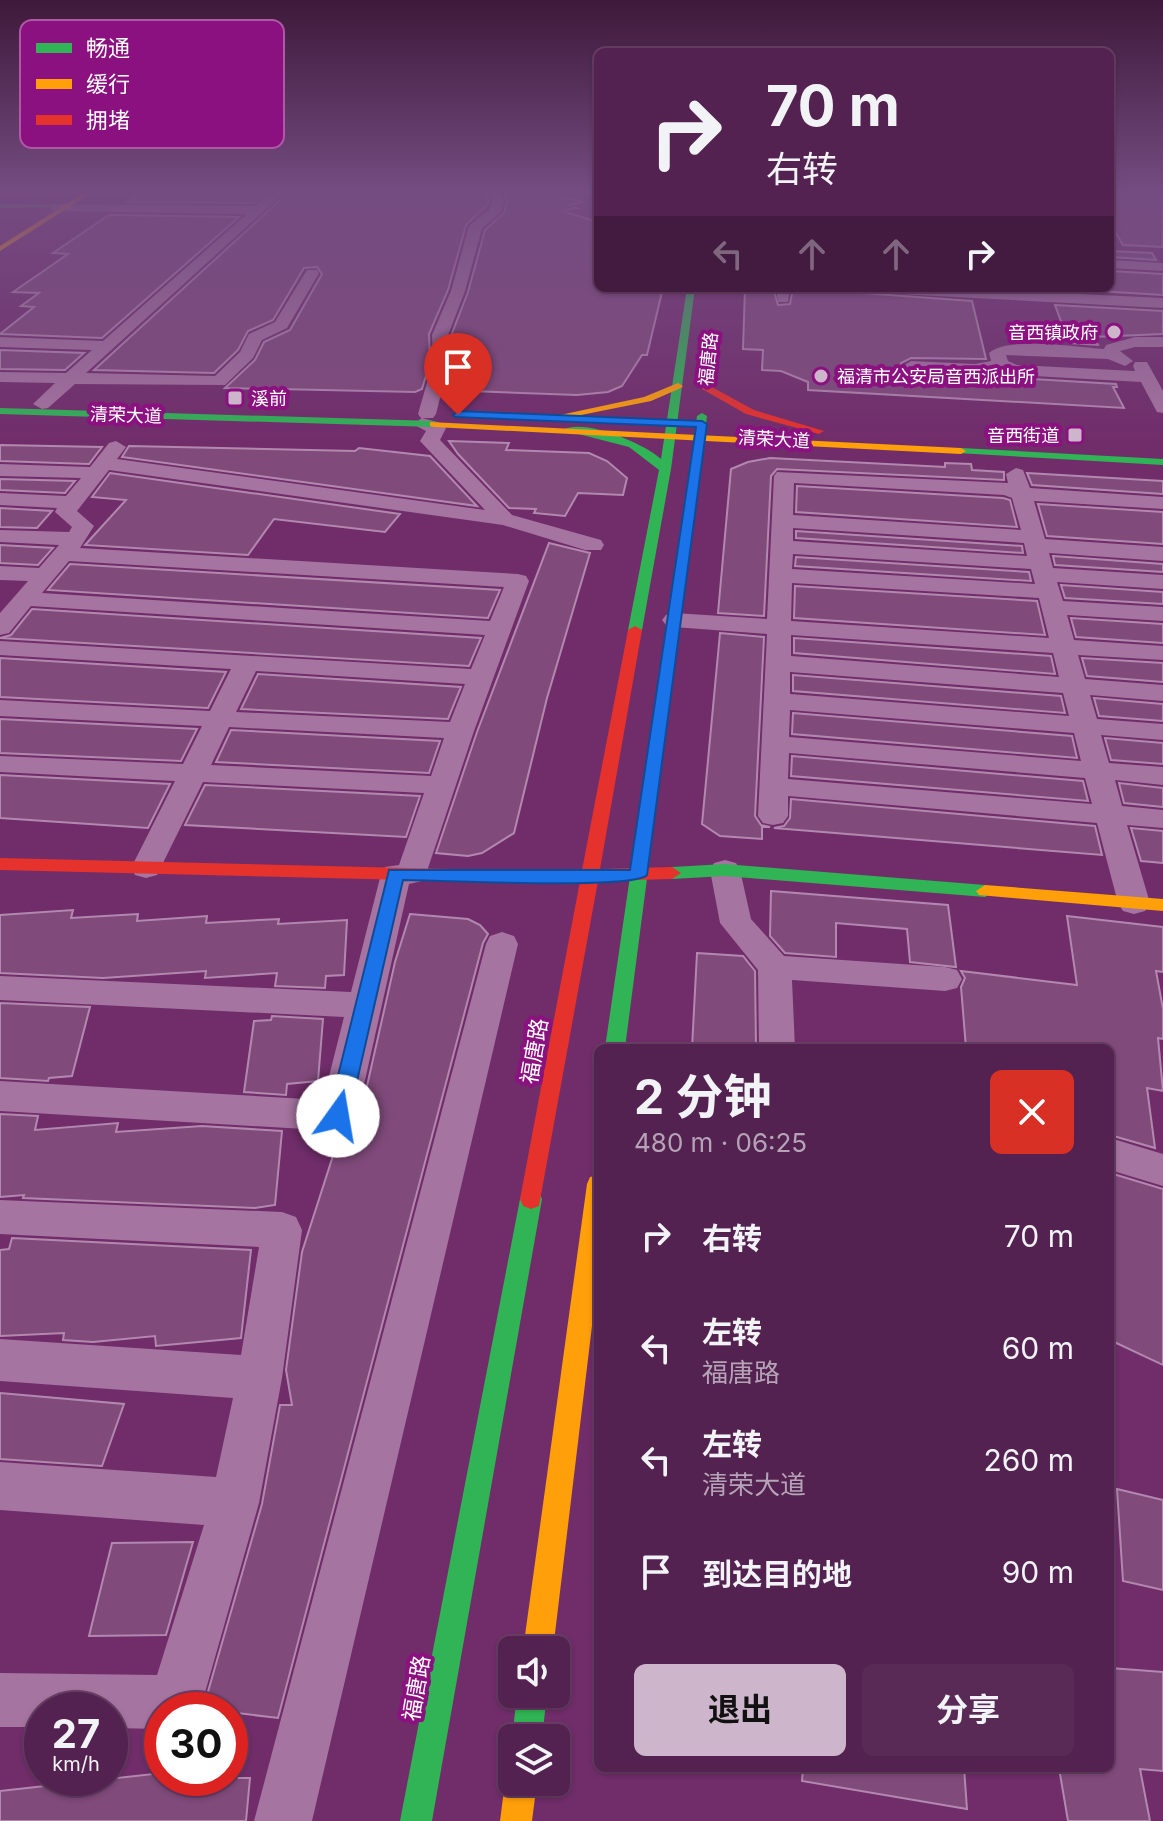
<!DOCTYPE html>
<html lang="zh">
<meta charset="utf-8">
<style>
:root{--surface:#542250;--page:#5a2a57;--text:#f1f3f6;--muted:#b5a4b7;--line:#6a3f67;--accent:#cdb6cb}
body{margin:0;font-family:Inter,"Noto Sans SC",sans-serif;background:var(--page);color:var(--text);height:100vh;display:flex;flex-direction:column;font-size:30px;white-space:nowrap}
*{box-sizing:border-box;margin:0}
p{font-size:26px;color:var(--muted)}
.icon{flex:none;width:44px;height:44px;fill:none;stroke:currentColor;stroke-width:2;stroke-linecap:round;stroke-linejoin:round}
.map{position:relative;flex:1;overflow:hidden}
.side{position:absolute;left:594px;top:1044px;width:520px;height:728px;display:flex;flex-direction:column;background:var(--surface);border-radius:12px;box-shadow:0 2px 6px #0004,0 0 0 2px var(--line)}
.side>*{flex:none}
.guide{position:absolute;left:594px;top:48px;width:520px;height:244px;border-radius:12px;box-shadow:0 2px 6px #0004,0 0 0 2px var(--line);background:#542250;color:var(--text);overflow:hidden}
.controls{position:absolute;left:498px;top:1636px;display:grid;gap:16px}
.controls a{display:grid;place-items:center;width:72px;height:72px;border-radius:12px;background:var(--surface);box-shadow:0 2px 6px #0004,0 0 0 2px var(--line);font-size:40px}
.speed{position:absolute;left:24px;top:1692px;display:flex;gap:16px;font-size:40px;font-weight:700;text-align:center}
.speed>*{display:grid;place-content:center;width:104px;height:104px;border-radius:50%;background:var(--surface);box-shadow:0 2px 6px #0004,0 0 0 2px var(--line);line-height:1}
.speed small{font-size:20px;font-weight:400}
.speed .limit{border:12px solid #d22;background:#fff;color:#111}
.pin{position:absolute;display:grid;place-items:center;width:68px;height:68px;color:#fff;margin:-82px -34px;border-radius:50% 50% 50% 0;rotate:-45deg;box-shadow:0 0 8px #0007}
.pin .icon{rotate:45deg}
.me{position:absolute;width:88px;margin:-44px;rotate:13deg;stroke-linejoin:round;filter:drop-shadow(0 0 6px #0008)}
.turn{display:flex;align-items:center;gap:28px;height:168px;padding:0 40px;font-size:36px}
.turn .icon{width:104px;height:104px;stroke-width:2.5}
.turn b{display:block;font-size:56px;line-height:68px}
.lanes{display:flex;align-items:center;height:76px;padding:0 40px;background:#0003;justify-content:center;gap:40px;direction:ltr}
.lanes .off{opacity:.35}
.round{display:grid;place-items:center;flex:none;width:84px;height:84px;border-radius:12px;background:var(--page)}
.overview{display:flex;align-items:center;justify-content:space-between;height:136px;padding:0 40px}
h1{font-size:48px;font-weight:700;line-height:60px}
.cta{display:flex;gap:16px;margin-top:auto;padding:16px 40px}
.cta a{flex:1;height:92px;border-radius:12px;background:var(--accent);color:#111;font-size:32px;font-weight:700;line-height:92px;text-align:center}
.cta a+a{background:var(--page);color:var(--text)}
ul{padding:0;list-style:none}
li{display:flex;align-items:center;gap:24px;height:112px;padding:0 40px}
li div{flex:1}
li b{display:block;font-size:30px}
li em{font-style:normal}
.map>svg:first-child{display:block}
.building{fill:#804a7b;stroke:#b388af;stroke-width:2}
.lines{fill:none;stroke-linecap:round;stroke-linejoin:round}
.street{fill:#a574a0;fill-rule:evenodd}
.fast{fill:#30b455;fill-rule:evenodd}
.slow{fill:#ff9f0a;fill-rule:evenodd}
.jam{fill:#e5322d;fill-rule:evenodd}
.route{fill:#1a73e8;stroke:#114b97;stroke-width:2}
.poi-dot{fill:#cdb6cb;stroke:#8c1180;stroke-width:3}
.labels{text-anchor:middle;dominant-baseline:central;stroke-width:8;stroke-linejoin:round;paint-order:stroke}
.far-poi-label{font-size:18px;fill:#fff;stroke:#8c1180;text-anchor:end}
.far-street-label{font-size:18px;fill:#fff;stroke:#8c1180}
.street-label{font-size:22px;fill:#fff;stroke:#8c1180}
.key{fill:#8c1180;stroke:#ae58a6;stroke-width:2}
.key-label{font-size:22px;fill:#fff}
</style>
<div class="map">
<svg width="1163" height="1821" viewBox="0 0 1163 1821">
<rect width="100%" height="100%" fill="#702d6a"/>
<path class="building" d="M146 189H249L268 190 254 203 128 202Z
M486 189 489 203 466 225 448 290 429 334 430 362 422 389 415 392 225 388 255 360 264 342 290 330 322 274 317 267 304 268 273 320 248 331 238 350 214 373 94 370 290 191Z
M504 189H540L582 202 569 205 577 208 562 211 598 222V288L662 292 647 355H642L622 386 608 392 577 395 445 390 452 363 451 336 468 292 485 230 504 213 507 202Z
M1110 189 1163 191V247L1123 245 1110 223Z
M109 215 239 217 102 338 0 334 34 307 21 306 39 293 13 292 68 254 53 253Z
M1110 251 1152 253 1156 260 1110 257Z
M1110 271 1163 274V295L1048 288H1110Z
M745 288H773L778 305 790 304 793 288 972 301 986 359 911 358 901 363V369L911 374 975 377 999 372 1014 378 1116 384 1117 387H1113L1124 408 808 390V382L781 371 762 370 763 350 743 349Z
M1055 305 1163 311V334L1094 337 1098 345 1069 343Z
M0 350 84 353 65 370 0 369Z
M449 441 509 443 506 450 589 453 607 461 627 478 623 495 578 493 565 516 534 513 536 509 509 508 458 454Z
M0 445 102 447 89 464 0 461Z
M129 446 355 451 359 448 430 456 477 506 122 457Z
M770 458 945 467V463L971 464 972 470 1004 472V480L777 469 771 476 764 616 718 613 731 469 748 462Z
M110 473 400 514 385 532 274 519 248 555 85 545 126 500 92 497Z
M1027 473 1163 481V494L1032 485Z
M0 479 75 481 65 493 0 490Z
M797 486 1003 498 1010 500 1017 527 796 512Z
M1038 504 1163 512V544L1047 536Z
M0 508 52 511 37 528 0 527Z
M796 531 1022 546 1023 553 796 538Z
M549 543 590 553 547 698 514 833 482 853 468 856 436 853 477 732Z
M0 545 53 548 38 565 0 563Z
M1053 556 1163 564V572L1055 565Z
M796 557 1029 572 1031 581 795 566Z
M70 564 500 590 488 618 48 590Z
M1061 585 1163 592V604L1065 598Z
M795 586 1037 601 1045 635 794 618Z
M32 609 481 638 469 666 0 638 11 635Z
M1071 618 1163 624V643L1076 637Z
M720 633 764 637 755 816 761 825 770 827H762V839L720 836 702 824Z
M794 638 1051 656 1055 674 794 653Z
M0 658 226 672 208 708 0 697Z
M1082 658 1163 663V682L1087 676Z
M258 674 461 687 448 719 241 709Z
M793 675 1061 696 1065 713 793 691Z
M1094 698 1163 704V721L1099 716Z
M793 713 1072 736 1077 758 792 734Z
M0 719 197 729 181 761 0 753Z
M231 730 440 741 429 773 216 762Z
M1105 738 1163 743V764L1111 760Z
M792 756 1083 781 1088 801 791 776Z
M0 775 170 784 148 828 0 818Z
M1119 783 1163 788V807L1124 803Z
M205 785 420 796 406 837 185 825Z
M791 799 1095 826 1102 855 774 828 784 826 790 818Z
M1131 828 1163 831V863L1141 861Z
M771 891 948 905 956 967 910 962 907 929 836 923V957L785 953 770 936Z
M73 910 71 918 138 914 137 921 207 916 206 923 279 919 278 924 347 920 344 975 326 976 325 988 275 986 277 973 205 978 206 971 103 978 0 973V915Z
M410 914 468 919 480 925 488 934 483 943 278 1718 203 1709 262 1504 280 1405H292L286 1370 302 1252 340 1134 354 1128 360 1117 395 962Z
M1067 916 1163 927V972L1156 971 1163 1009V1039L1158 1038 1163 1091 1147 1088 1155 1148 1110 1135V1048H966L961 987 965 978 961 971 1077 985Z
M697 953 743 956 755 971 756 1048H692Z
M0 1003 90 1007 72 1076 49 1078 48 1081 0 1078Z
M272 1016 323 1019 318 1081 287 1084 286 1095 244 1092 254 1021 271 1020Z
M0 1114 38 1116 35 1130 118 1123 116 1132 202 1126 282 1131 275 1205 255 1208 23 1198 24 1195 0 1197Z
M1110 1173 1163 1189V1365L1110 1340Z
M12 1238 251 1250 241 1338 156 1346 155 1336 93 1342 63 1340 64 1333 0 1336V1250L9 1249Z
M0 1393 124 1404 102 1466 0 1459Z
M1117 1489 1163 1500V1590L1123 1581Z
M193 1542 166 1635 89 1636 112 1543Z
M1110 1668 1163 1672V1771L1140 1769 1150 1821H1068L1059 1768H1110Z
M803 1768H964L967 1809 802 1781Z
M162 1773V1778H250L246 1821H0V1791Z"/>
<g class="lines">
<path class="street" d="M274 189H288L86 373 215 376 240 352 249 334 275 322 307 270H317L319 273 287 328 262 340 253 358 225 385 75 384 48 408 42 409 33 404 55 383 0 382V372L66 373 92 350 0 347V337L103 341 247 214 55 211 51 210V204L255 206Z
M489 189H501L504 203 501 212 482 228 465 291 448 335 449 362 436 414 433 418H421L418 414 433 362 432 335 451 291 469 226 489 210 492 203Z
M1110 260 1163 263V271L1110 268Z
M776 288H790L788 302H778Z
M853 288H950L1163 298V308L860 292Z
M1135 337H1163V347H1135L1120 351 1133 361 1125 366 1108 359 1006 355 1008 361 1017 365 1135 371 1133 366 1135 362H1147L1163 391V413L1157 412 1141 382 1014 375 999 369 975 374 911 371 903 366 911 361 975 364 991 361 989 353C1007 336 1078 347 1104 349L1106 345Z
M422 418 444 424 446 428 440 440 512 515 601 540 604 545 601 550H585L503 525 109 470 77 511 94 526 80 548 518 574 526 576 529 581 474 731 426 874 422 881 409 884 357 1116 351 1127 338 1131 0 1111V1081L323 1100 344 1017 0 1000V976L351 992 381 874 385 867 399 865 424 793 203 782 157 875 146 878 135 875 131 868 175 781 0 772V756L183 764 202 726 0 716V700L210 711 231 669 0 655V641L471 669 485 635 31 606 9 633 0 635V613L28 581 0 580V566L39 568 59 545 0 542V530L69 532 72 527 55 512 57 508 0 505V493L66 496 81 478 0 476V464L90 467 109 443 116 441 126 447 117 459 485 510 420 441 426 431 413 424ZM69 561 504 587 490 621 42 593ZM256 671 465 684 450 722 236 712ZM229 727 444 738 431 776 211 765Z
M1016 468 1023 470 1030 488 1163 497V509L1034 501 1045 539 1163 547V561L1049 553 1053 568 1163 575V589L1057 582 1063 601 1163 607V621L1067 615 1074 640 1163 646V660L1078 655 1085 679 1163 685V701L1090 695 1097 719 1163 724V740L1101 735 1109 763 1163 767V785L1115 780 1122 806 1163 810V828L1127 825 1150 903 1145 911 1134 914 1123 911 1118 903 1097 823 788 796V816L783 823 773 825 763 823 758 816 767 634 674 627 666 625 662 620 666 615 674 613 767 619 774 476 777 472 1008 483 1006 474ZM794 483 1004 495 1012 498 1021 530 793 515ZM793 528 1024 543 1027 556 793 541ZM793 554 1031 569 1035 584 792 569ZM792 583 1039 598 1049 638 791 621ZM791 635 1053 653 1059 677 791 656ZM790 672 1063 693 1069 716 790 694ZM790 710 1074 733 1081 761 789 737ZM789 753 1085 778 1092 804 788 779Z
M725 860 736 863 740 870 751 919 784 956 945 967 957 970 962 979 957 988 945 991 792 980 795 1048H759L758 970 720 923 710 870 714 863Z
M502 932 514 936 518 944 312 1821H254L486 944 490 936Z
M1110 1138 1163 1154V1186L1110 1170Z
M0 1200 282 1212 296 1217 302 1230 282 1378 259 1503 200 1710H162V1729L110 1728V1710H42V1727H0V1673L157 1675 204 1525 0 1510V1462L216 1477 233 1398 0 1381V1339L241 1355 259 1247 0 1234Z"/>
<path class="fast" d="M0 204 55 205 59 207 0 208Z
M687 288H695L671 469 642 630 635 634 628 630 659 470 629 447 563 430C584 418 643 443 661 459Z
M0 408 434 421 439 424 434 427 0 414Z
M702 413 707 416 625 1048H605L697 416Z
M961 448 1163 459V465L957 453 956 451Z
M725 864 985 885 994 891 985 897 725 876 672 879 663 873 672 867Z
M531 1189 539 1192 542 1199 432 1821H400L520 1199 523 1192Z
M517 1694H547L542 1738 512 1739Z"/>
<path class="slow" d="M90 189H98L0 251V246Z
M678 383 683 386 681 388 651 401 551 421 546 418 644 397Z
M430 422 961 448 966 451 961 454 434 427 430 426Z
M985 885 1163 899V911L979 895 976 891Z
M598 1175V1276L553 1650H523L587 1184 590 1177Z
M512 1770V1782H537L532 1821H500L505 1782Z"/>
<path class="jam" d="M702 385H708L754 410 824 431 819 434 746 414 702 389Z
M635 626 642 630 600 869 672 867 681 873 672 879 598 881 539 1206 531 1209 523 1206 520 1199 580 881 530 883 0 870V858L530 871 582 870 628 630Z"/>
</g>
<linearGradient id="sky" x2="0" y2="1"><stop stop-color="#3e193a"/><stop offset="0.43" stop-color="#744c81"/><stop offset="1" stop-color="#744c81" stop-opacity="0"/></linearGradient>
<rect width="1163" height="444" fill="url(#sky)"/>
<path class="route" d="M458 411 702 421 707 424 647 875C634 890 436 880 403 880L349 1116 346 1122 338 1124 331 1122 328 1116 389 870H630L696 427 455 417 453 415Z"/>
<g class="poi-dot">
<circle cx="1114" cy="332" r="8"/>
<circle cx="821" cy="376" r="8"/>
<rect x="227" y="390" width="16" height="16" rx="4"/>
<rect x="1067" y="427" width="16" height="16" rx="4"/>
</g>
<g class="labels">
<g class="far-poi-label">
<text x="1098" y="332">音西镇政府</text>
<text x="837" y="376" text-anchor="start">福清市公安局音西派出所</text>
<text x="251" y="398" text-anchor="start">溪前</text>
<text x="1059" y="435">音西街道</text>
</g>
<g class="far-street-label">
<text transform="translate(708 359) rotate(-84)">福唐路</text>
<text transform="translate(126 415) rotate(2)">清荣大道</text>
<text transform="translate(774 439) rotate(3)">清荣大道</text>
</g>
<g class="street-label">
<text transform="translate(534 1051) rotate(-80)">福唐路</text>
<text transform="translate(416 1688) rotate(-80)">福唐路</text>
</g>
</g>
<rect x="20" y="20" width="264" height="128" rx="12" class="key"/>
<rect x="36" y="43" width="36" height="10" fill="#30b455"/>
<rect x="36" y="79" width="36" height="10" fill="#ff9f0a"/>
<rect x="36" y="115" width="36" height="10" fill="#e5322d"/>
<g class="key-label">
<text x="86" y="56">畅通</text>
<text x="86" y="92">缓行</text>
<text x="86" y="128">拥堵</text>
</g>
</svg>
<div class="controls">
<a><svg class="icon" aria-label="sound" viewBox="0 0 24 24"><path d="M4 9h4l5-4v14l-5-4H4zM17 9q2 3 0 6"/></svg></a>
<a><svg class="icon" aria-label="layers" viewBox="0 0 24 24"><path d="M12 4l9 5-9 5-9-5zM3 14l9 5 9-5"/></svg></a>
</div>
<div class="speed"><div>27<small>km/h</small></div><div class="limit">30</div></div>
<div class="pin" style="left:458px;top:415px;background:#d93025"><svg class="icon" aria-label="arrive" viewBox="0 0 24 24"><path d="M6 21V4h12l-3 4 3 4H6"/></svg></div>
<svg class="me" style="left:338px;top:1116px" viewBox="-20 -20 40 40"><circle r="19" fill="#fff"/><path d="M0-13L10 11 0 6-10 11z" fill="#1a73e8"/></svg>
<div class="guide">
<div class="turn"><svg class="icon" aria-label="right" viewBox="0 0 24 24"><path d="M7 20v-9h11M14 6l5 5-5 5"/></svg><div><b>70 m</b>右转</div></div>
<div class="lanes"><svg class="icon off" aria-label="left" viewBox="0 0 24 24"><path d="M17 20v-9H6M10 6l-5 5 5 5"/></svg><svg class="icon off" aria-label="ahead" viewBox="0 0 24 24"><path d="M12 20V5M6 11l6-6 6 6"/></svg><svg class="icon off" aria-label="ahead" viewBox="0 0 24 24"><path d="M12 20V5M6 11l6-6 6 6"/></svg><svg class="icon" aria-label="right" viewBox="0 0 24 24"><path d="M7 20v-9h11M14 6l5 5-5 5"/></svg></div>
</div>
<section class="side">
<div class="overview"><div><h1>2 分钟</h1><p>480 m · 06:25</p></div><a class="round" style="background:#d93025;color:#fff"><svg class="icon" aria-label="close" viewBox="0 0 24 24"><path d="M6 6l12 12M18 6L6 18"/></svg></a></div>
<ul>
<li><svg class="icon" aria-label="right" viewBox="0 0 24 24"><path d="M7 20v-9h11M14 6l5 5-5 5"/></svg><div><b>右转</b></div><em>70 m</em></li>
<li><svg class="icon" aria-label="left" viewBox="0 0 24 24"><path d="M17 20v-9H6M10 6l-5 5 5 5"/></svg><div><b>左转</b><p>福唐路</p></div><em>60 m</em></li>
<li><svg class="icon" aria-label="left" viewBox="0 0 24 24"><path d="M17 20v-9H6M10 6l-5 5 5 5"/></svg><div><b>左转</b><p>清荣大道</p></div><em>260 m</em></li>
<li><svg class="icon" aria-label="arrive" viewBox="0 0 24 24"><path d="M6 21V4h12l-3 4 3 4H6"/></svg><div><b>到达目的地</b></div><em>90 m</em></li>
</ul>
<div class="cta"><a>退出</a><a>分享</a></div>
</section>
</div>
